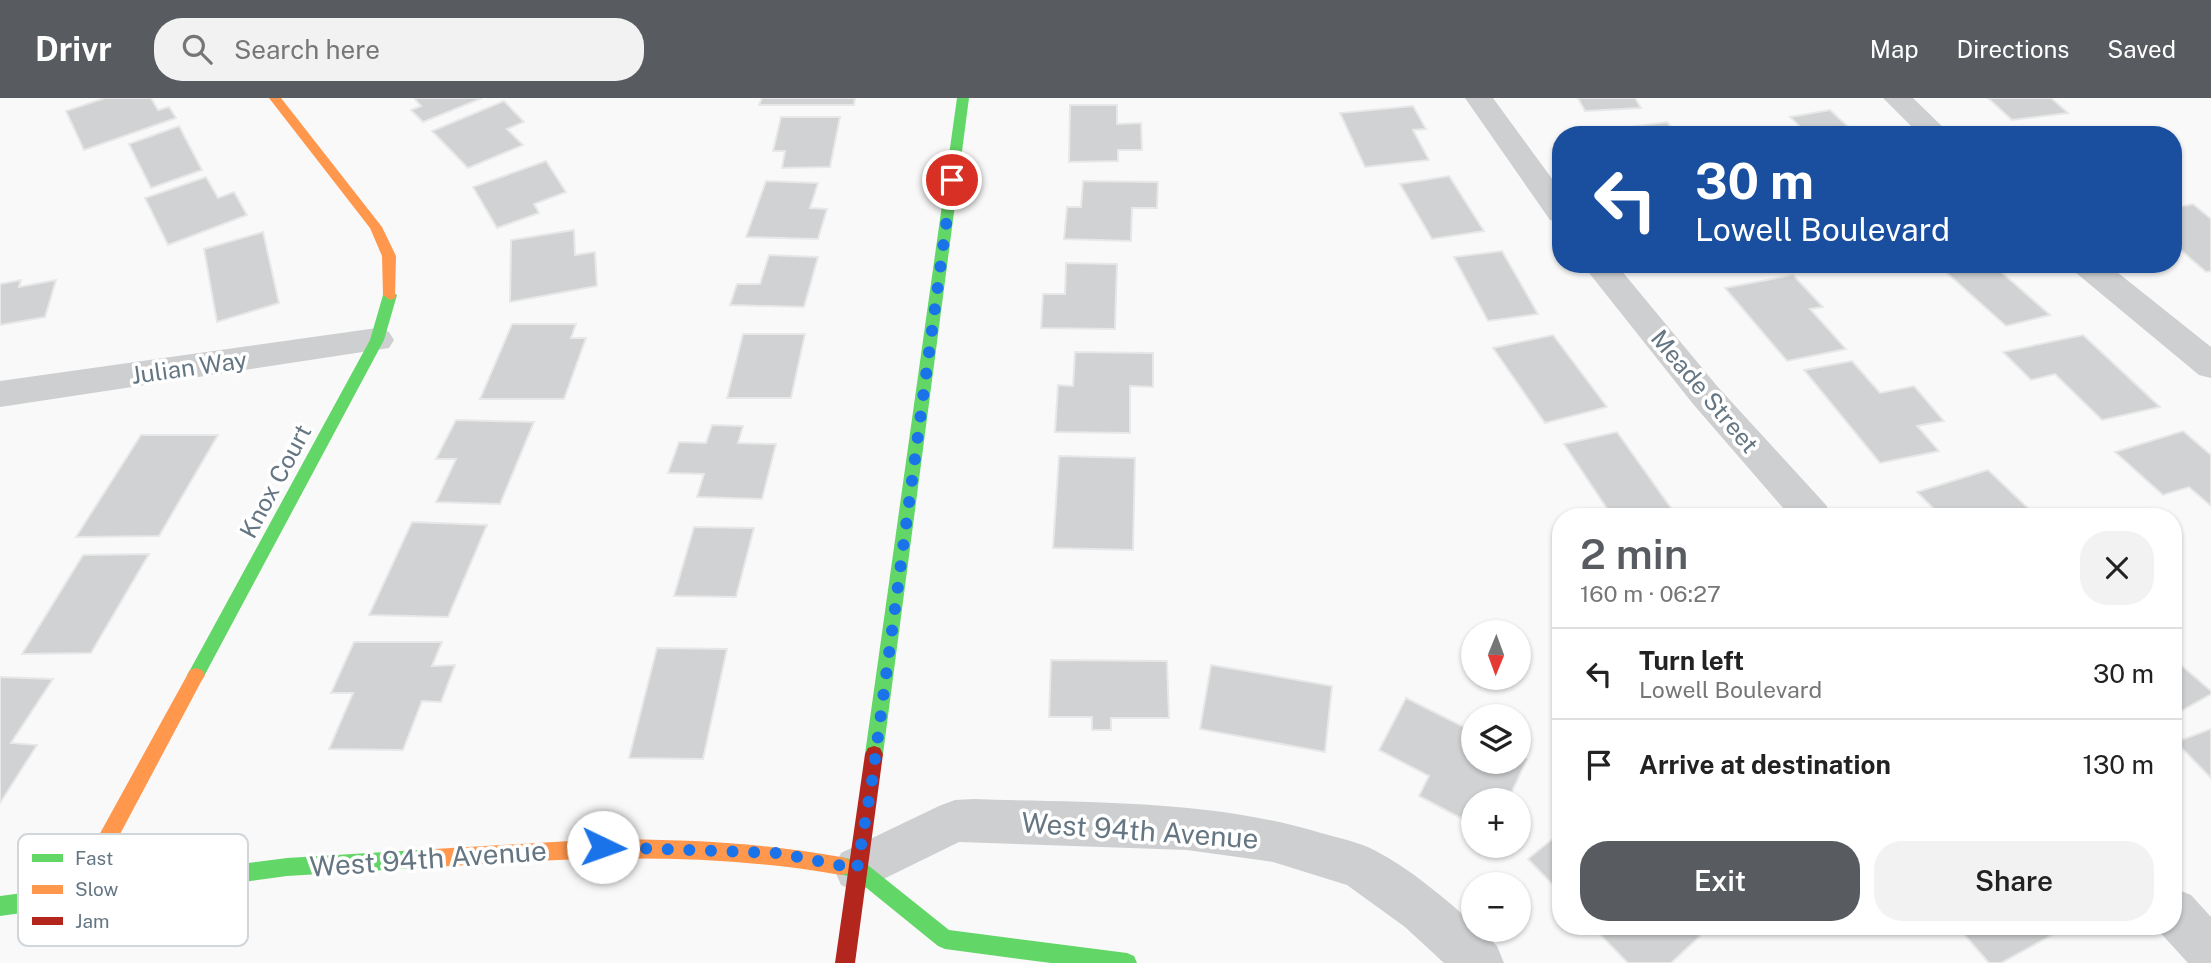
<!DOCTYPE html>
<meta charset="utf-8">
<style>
:root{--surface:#fff;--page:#f2f2f2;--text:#222;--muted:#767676;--line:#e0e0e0;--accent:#585c60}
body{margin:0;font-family:"Public Sans",sans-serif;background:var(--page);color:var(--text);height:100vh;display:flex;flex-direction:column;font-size:26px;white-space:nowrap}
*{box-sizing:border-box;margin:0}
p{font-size:23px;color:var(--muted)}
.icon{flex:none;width:38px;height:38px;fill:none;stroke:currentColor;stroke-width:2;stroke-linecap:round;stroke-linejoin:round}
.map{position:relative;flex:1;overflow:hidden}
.panel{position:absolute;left:1552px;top:410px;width:630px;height:427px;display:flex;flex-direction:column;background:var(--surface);border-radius:28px;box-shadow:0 2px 5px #0004}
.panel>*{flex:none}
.guide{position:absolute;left:1552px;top:28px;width:630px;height:147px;border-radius:28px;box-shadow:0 2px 5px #0004;background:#1a4fa0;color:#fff;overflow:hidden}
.needle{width:46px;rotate:181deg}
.tools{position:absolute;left:1461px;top:522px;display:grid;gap:14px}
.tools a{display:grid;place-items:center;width:70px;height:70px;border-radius:50%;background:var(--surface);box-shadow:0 2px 5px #0004;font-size:35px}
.pin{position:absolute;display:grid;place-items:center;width:60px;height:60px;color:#fff;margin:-30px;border:4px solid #fff;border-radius:50%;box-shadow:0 2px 7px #0007}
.me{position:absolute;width:77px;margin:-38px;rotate:93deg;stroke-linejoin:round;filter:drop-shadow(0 0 5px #0008)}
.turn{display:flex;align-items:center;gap:24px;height:147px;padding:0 28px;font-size:32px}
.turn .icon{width:91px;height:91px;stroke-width:2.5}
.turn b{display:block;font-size:49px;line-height:60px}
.round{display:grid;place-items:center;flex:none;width:74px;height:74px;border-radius:28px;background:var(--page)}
.headline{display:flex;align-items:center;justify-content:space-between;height:119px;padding:0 28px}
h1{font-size:42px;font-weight:600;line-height:52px;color:var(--accent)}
.button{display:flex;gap:14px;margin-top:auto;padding:14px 28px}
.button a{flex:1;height:80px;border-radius:28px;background:var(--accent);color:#fff;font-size:28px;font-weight:600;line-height:80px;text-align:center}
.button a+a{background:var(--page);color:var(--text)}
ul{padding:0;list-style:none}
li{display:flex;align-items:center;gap:21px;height:91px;padding:0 28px;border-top:2px solid var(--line)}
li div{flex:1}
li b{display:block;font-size:26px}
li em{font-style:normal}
header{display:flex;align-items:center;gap:42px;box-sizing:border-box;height:98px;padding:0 35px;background:var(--accent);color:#fff}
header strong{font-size:33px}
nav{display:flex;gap:38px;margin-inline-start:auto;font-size:24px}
.search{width:490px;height:63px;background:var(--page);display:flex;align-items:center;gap:18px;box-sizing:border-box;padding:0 24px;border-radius:28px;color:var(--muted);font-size:26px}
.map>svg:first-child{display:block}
.building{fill:#d0d2d3;stroke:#e8e8e8;stroke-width:2}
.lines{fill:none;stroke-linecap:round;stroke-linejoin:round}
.street{fill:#cecfd0;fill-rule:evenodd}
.fast{fill:#63d668;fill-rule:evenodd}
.slow{fill:#ff974d;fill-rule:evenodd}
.jam{fill:#b3261e;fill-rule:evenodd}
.route{stroke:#1a73e8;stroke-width:12;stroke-dasharray:0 21.6}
.labels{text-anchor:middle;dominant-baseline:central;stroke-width:7;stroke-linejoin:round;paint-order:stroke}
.street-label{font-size:24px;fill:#657683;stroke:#fff}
.near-street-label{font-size:28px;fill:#657683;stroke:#fff}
.key{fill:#fff;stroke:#d1d6da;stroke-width:2}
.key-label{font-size:19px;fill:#657683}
</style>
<header>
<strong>Drivr</strong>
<div class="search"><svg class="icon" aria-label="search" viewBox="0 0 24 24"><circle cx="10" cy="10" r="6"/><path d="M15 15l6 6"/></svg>Search here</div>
<nav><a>Map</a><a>Directions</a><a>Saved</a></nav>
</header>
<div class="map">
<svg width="2211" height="865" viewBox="0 0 2211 865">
<rect width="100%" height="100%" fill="#f9f9f9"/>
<path class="building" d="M105 0H151L158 12 169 9 176 20 84 52 66 13Z
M414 0H482L423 24 411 12 421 8Z
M762 0H855L854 7H759Z
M1578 0H1635L1641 10 1585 13Z
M1988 0H2051L2068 15 2012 22Z
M504 3 524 24 507 31 523 47 468 70 432 33Z
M1070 7H1117V26L1141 25 1142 52H1118V63L1069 64Z
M1413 8 1426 31 1413 32 1429 62 1365 69 1340 15Z
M1830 12 1857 37H1809L1790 19Z
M781 19H840L830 69 782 70 785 53H773Z
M1667 24 1678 37H1600L1597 33Z
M179 28 202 72 151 90 129 46Z
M546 63 566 94 534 106 539 115 497 130 473 89Z
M1449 78 1484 133 1432 141 1400 86Z
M206 79 218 100 234 94 247 117 168 147 145 100Z
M766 83 818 85 810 110 827 111 818 141 746 139Z
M1083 83 1158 84 1157 110H1132L1131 143 1064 141 1067 109H1081Z
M2193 106 2211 121V173L2206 174 2174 146V110Z
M574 132 575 157 595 154 597 188 510 204 511 142Z
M263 134 279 205 217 224 204 151Z
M1502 153 1538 216 1488 223 1454 159Z
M769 157 818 159 804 209 730 207 737 186H760Z
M1066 165 1117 166 1115 231 1041 230 1043 196H1065Z
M1937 166H1992L2050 217 2006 228Z
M1793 177 1823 209 1810 211 1846 251 1787 263 1725 190Z
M21 182 19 189 56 182 45 219 0 227V186Z
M512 226H576L571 240H586L564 301H480Z
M743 236H805L791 300H727Z
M1553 237 1607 309 1545 325 1493 250Z
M2083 237 2160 309 2102 322 2055 276 2031 282 2003 254Z
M1075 254 1153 255V289L1130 288V335L1055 334 1058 287 1073 288Z
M1852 263 1880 295 1914 288 1944 323 1917 328 1939 353 1880 365 1804 272Z
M456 322 534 324 500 406 436 404 456 361H436Z
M712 327 743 328 738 345 776 346 762 401 697 399 704 376 668 375 679 344 706 345Z
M2183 333 2211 357V408L2189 389 2163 397 2115 354Z
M1617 334 1676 417 1612 418 1564 346Z
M141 337H218L159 438 76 439Z
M1059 358 1135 360 1133 452 1053 450Z
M1988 372 2031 413 2018 418H1941L1917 394Z
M412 424 487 427 448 519 369 517Z
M694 429 754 430 736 499 674 498Z
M149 456 91 555 22 556 83 457Z
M354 544H442L432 568 455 567 441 604 422 603 403 652 329 651 353 595H331Z
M657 550 727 551 703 661 629 660Z
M2174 561 2211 593V596L2174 617Z
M1051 562 1167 563 1169 620H1111V632H1092V619H1049Z
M1211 567 1332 588 1325 654 1200 631Z
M0 579 53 581 11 645 37 647 0 705Z
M1406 600 1474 634V663H1519V657L1527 661 1508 702H1474V727L1419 698 1429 678 1379 652Z
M2211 631V680L2176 644Z
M1561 734V795L1528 761Z
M1592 828H1689L1700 838 1671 865H1628Z
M1957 828H2060L2063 831 2001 865H1989Z"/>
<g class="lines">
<path class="street" d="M1465 0H1493L1561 93V125L1550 122Z
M1883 0H1913L1951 37H1920Z
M1582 166H1616L1717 288 1826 407 1832 418H1790L1693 306Z
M2070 166H2107L2211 249V280L2199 277 2075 174Z
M377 230 389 234 394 242 389 250 0 309V283Z
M974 701C1090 705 1209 701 1321 735 1339 740 1359 744 1376 753 1412 772 1444 800 1474 826V831H1479L1497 848 1504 865H1444L1405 829 1347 787 1273 764 1187 752 959 744 857 794 841 787 834 771 841 755 939 708 955 702Z
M2174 790 2191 797 2211 819V865H2188L2157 831 2156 828H2174Z"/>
<path class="fast" d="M957 0H969L883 656 880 662 874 664 868 662 865 656Z
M390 192 397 197 384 242 202 582 196 584 190 582 187 577 190 572 370 242 383 197Z
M434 751 441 754 443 760 441 766 434 769 287 778 0 818V798L287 760Z
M841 759 864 764 949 832 1127 855 1134 858 1137 865H1051L945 851 938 848 853 779 834 775 831 768 834 761Z"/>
<path class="slow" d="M269 0H281L382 129 396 158 395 200 390 202 383 197 382 158 370 130Z
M196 570 202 572 205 577 202 582 85 802 78 804 71 802 68 795 71 788 190 572Z
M587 742C673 740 756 744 841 759L848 761 851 768 848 775 841 777C705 753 571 760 434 769L427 766 425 760 427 754 434 751Z"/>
<path class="jam" d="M874 648 880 650 883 656 855 865H835L865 656 868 650Z"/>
</g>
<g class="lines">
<path class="route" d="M603 749 779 755 857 771 872 683 952 82"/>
</g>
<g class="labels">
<g class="street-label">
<text transform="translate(189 269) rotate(-8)">Julian Way</text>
<text transform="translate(1705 293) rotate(50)">Meade Street</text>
<text transform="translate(275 383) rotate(-62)">Knox Court</text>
</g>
<g class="near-street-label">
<text transform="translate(1140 732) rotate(4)">West 94th Avenue</text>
<text transform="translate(428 760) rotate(-4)">West 94th Avenue</text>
</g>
</g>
<rect x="18" y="736" width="230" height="112" rx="10" class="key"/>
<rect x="32" y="756" width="31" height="8" fill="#63d668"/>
<rect x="32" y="787" width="31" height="9" fill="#ff974d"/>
<rect x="32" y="819" width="31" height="8" fill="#b3261e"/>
<g class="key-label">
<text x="75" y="767">Fast</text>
<text x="75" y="798">Slow</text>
<text x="75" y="830">Jam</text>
</g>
</svg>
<div class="tools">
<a><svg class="needle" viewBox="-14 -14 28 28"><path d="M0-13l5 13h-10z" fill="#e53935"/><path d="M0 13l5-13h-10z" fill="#767676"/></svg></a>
<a><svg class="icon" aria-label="layers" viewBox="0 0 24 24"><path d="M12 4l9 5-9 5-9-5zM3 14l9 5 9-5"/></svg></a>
<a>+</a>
<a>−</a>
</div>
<div class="pin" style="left:952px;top:82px;background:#d93025"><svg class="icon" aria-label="arrive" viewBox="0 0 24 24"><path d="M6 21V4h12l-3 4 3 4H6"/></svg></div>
<svg class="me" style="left:603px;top:749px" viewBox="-20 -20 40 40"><circle r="19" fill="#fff"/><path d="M0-13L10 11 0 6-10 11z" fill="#1a73e8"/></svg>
<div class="guide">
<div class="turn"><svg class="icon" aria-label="left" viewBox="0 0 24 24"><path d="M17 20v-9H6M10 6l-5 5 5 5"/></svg><div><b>30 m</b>Lowell Boulevard</div></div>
</div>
<section class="panel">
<div class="headline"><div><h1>2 min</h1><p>160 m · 06:27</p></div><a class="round"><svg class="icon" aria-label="close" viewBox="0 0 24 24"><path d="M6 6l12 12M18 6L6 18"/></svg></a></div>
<ul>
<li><svg class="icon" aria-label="left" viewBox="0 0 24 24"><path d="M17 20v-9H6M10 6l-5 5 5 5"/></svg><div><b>Turn left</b><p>Lowell Boulevard</p></div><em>30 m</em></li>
<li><svg class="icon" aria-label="arrive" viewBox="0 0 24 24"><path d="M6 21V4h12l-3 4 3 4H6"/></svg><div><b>Arrive at destination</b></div><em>130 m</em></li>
</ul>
<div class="button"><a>Exit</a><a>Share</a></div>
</section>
</div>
